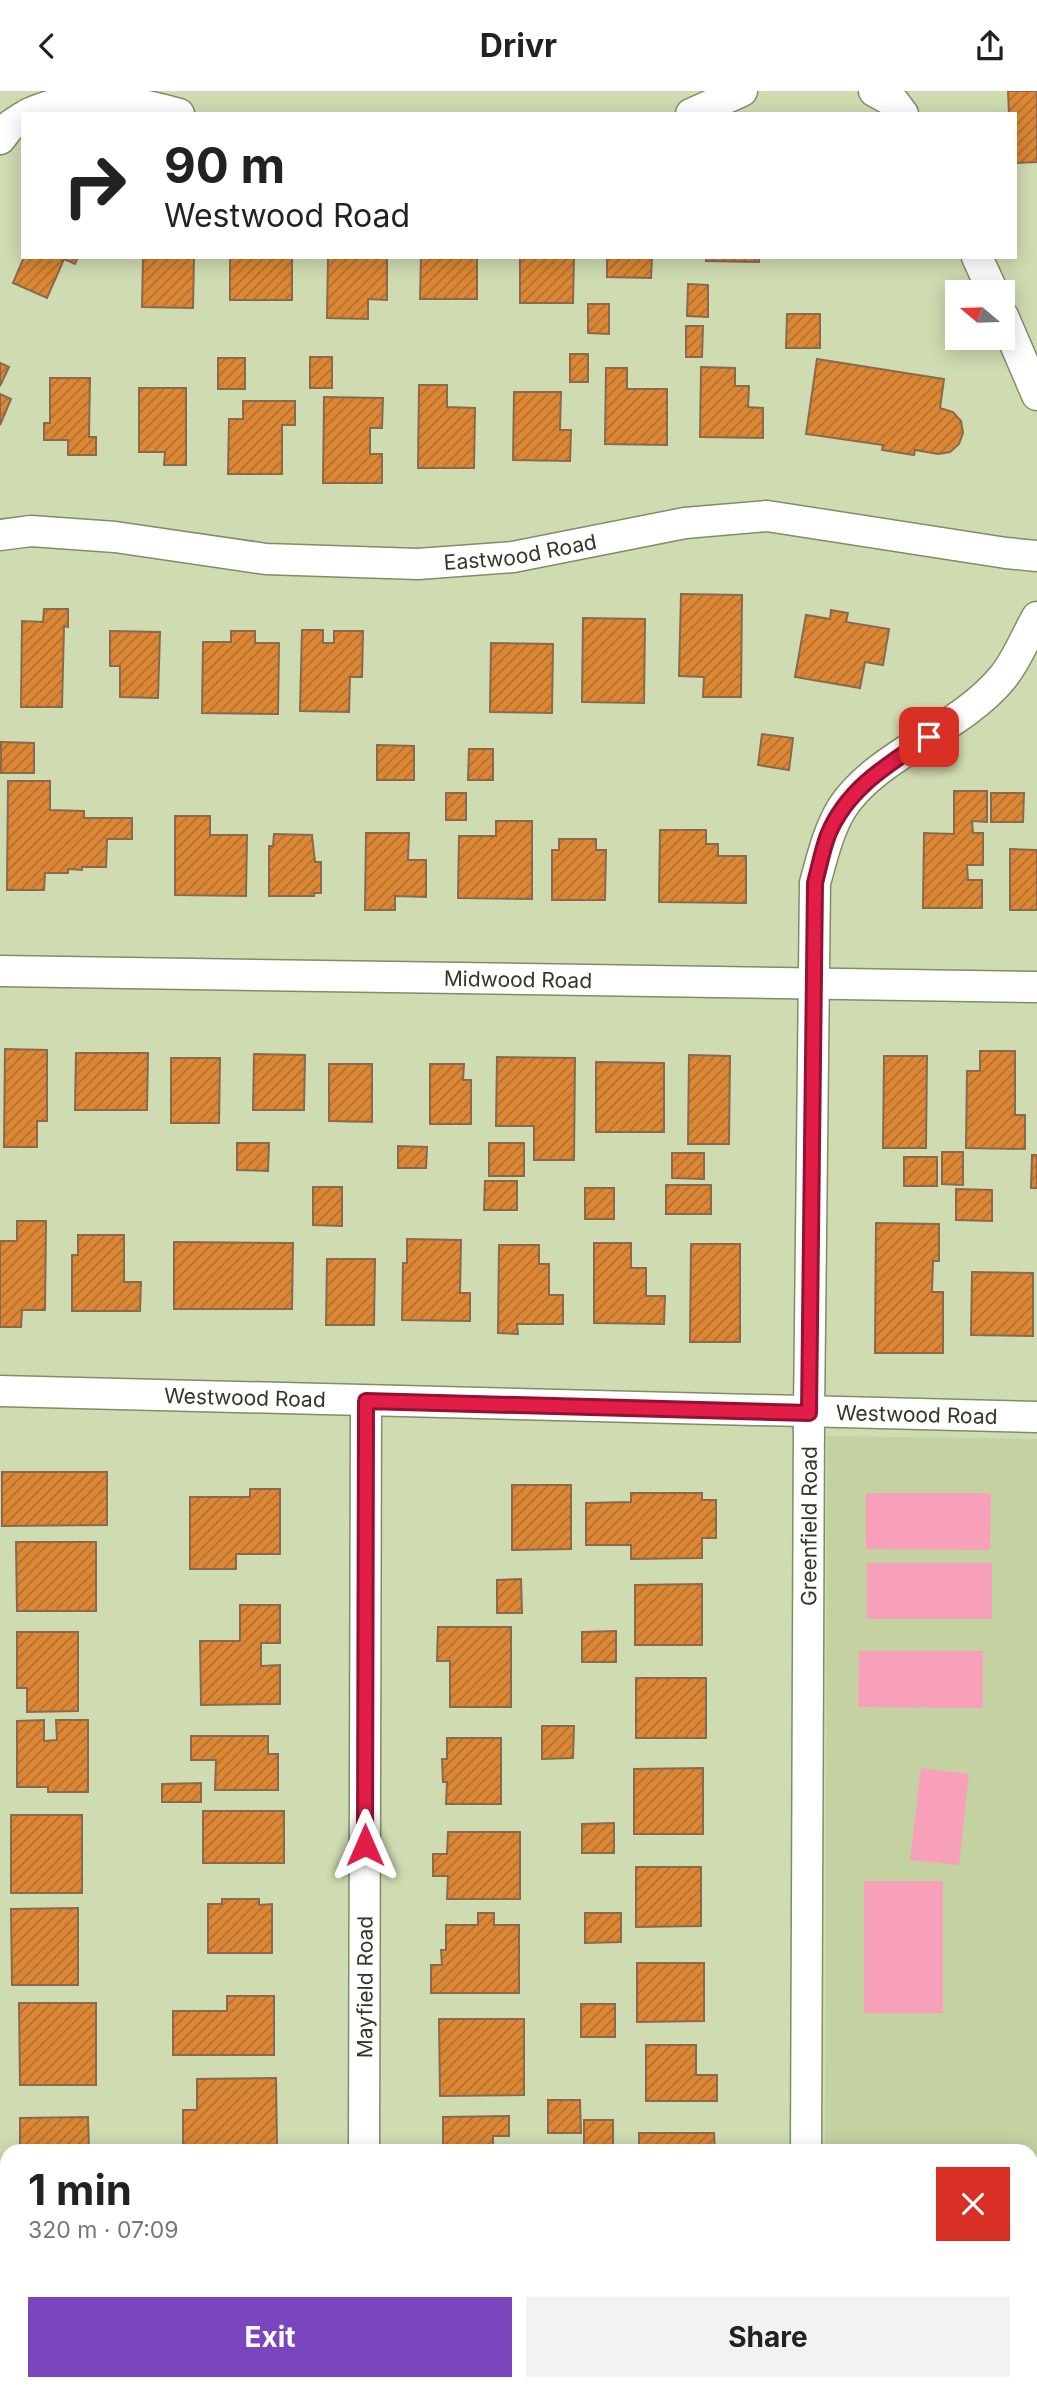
<!DOCTYPE html>
<meta charset="utf-8">
<style>
:root{--surface:#fff;--page:#f2f2f2;--text:#222;--muted:#767676;--accent:#7a46bd}
body{margin:0;font-family:Inter,sans-serif;background:var(--page);color:var(--text);height:100vh;display:flex;flex-direction:column;font-size:26px;white-space:nowrap}
*{box-sizing:border-box;margin:0}
p{font-size:23px;color:var(--muted)}
.icon{flex:none;width:38px;height:38px;fill:none;stroke:currentColor;stroke-width:2;stroke-linecap:round;stroke-linejoin:round}
.map{position:relative;flex:1;overflow:hidden}
.panel{position:absolute;left:0px;top:2053px;width:1038px;height:247px;display:flex;flex-direction:column;background:var(--surface);border-radius:21px 21px 0 0;box-shadow:0 4px 18px #0003}
.panel>*{flex:none}
.hud{position:absolute;left:21px;top:21px;width:996px;height:147px;border-radius:0px;box-shadow:0 4px 18px #0003;background:#fff;color:var(--text);overflow:hidden}
.needle{width:46px;rotate:289deg}
.fabs{position:absolute;left:945px;top:189px;display:grid;gap:14px}
.fabs a{display:grid;place-items:center;width:70px;height:70px;border-radius:0px;background:var(--surface);box-shadow:0 4px 18px #0003;font-size:35px}
.pin{position:absolute;display:grid;place-items:center;width:60px;height:60px;color:#fff;margin:-30px;border-radius:14px;box-shadow:0 4px 10px #0006}
.me{position:absolute;width:77px;margin:-38px;rotate:0deg;stroke-linejoin:round;filter:drop-shadow(0 0 5px #0008)}
.turn{display:flex;align-items:center;gap:24px;height:147px;padding:0 28px;font-size:32px}
.turn .icon{width:91px;height:91px;stroke-width:2.5}
.turn b{display:block;font-size:49px;line-height:60px}
.round{display:grid;place-items:center;flex:none;width:74px;height:74px;border-radius:0px;background:var(--page)}
.head{display:flex;align-items:center;justify-content:space-between;height:119px;padding:0 28px}
h1{font-size:42px;font-weight:700;line-height:52px}
.action{display:flex;gap:14px;margin-top:auto;padding:14px 28px}
.action a{flex:1;height:80px;border-radius:0px;background:var(--accent);color:#fff;font-size:28px;font-weight:700;line-height:80px;text-align:center}
.action a+a{background:var(--page);color:var(--text)}
header{display:flex;justify-content:space-between;align-items:center;height:91px;padding:0 28px;background:var(--surface);font-size:32px;font-weight:700}
.map>svg:first-child{display:block}
.built{fill:#c4d1a1}
.grass{fill:#f89fba}
.building{fill:url(#building-hatch);stroke:#8a694f;stroke-width:2}
.lines{fill:none;stroke-linecap:round;stroke-linejoin:round}
.street-casing{stroke:#828c65;stroke-width:33}
.street{stroke:#fff;stroke-width:30}
.route-casing{stroke:#92132f;stroke-width:18}
.route{stroke:#e11d48;stroke-width:12}
.labels{text-anchor:middle;dominant-baseline:central;stroke-width:6;stroke-linejoin:round;paint-order:stroke}
.street-label{font-size:21px;fill:#333727;stroke:#f2f9e4}
</style>
<header><svg class="icon" aria-label="back" viewBox="0 0 24 24"><path d="M15 5l-7 7 7 7"/></svg>Drivr<svg class="icon" aria-label="share" viewBox="0 0 24 24"><path d="M12 15V3M7 8l5-5 5 5M5 13v7h14v-7"/></svg></header>
<div class="map">
<svg width="1037" height="2299" viewBox="0 0 1037 2299">
<defs>
<pattern id="building-hatch" width="6" height="6" patternUnits="userSpaceOnUse" patternTransform="scale(1.75)"><rect width="6" height="6" fill="#dc8735"/><path d="M-1 1l2-2M0 6l6-6M5 7l2-2" fill="none" stroke="#b36f2d"/></pattern>
</defs>
<rect width="100%" height="100%" fill="#cfdbb1"/>
<path class="built" d="M827 1345 1037 1348V2280L1031 2282V2060H825Z
M825 2292H991V2293L967 2299H825Z"/>
<path class="grass" d="M866 1402H991L990 1459 866 1458Z
M867 1472H992V1528H867Z
M859 1560H983V1617L858 1616Z
M921 1677 969 1683 959 1774 910 1769Z
M864 1790H943V1922H864Z"/>
<path class="building" d="M1008 0H1037V71L1015 72V23H1009Z
M24 166H78L75 173 64 168 47 207 13 192Z
M143 166H194L193 217 142 216Z
M230 166H292V209H230Z
M328 166H387V209L368 208V228L327 227Z
M421 166H477V208H420Z
M520 166H574L573 212H520Z
M607 166H652L651 187 607 186Z
M706 166H759V171L706 170Z
M688 193 708 194V226L687 225Z
M588 213H609V243L588 242Z
M787 223H820V257H786Z
M686 235H703L702 266H686Z
M570 263H588V291H570Z
M310 266H332V297H310Z
M218 267H245V298H218Z
M817 268 944 288 940 317 953 321 961 330 963 342 959 353 950 361 938 363 915 359 914 364 882 359 883 354 806 343Z
M0 272 9 276 0 295Z
M701 276 735 277V295H749L748 316 763 317V347L700 346Z
M606 277H627V298H667V354L605 353Z
M50 287H90L89 346H96V364H68V349H44V332H50Z
M419 294H447V316L475 317 474 377H418Z
M139 297H186V374H164L165 361H139Z
M514 301H561L560 339H571L570 370 513 369Z
M0 303 11 308 0 334Z
M324 306 383 307 382 337H370V363H382V392H323Z
M243 310H295V334H282V383H228L229 328H243Z
M681 503 742 504 741 606H703L704 586 679 585Z
M44 518H68V536L64 535 62 616H21L22 530 43 531Z
M831 519 848 522 846 531 889 538 883 574 865 571 860 597 795 586 806 524 830 528Z
M583 527 645 528 644 612 582 611Z
M302 539H323V552H334V540H363L362 586H350L349 621 300 620Z
M110 540 160 541 158 607 120 606V575H110Z
M231 540H255V552H279L278 623 202 622 203 551H231Z
M491 552 553 553 552 622 490 621Z
M762 643 793 647 789 679 758 674Z
M1 651 34 652V682H1Z
M377 654 414 655V689H377Z
M469 658H493V689H468Z
M8 690H50V719L84 720V727H132V748H107L106 776H82V779L68 778V782H45L44 799H7Z
M954 700H987V731L972 730 973 742H983V774H967L968 789H982V817H923L924 742 954 743Z
M446 702H466V729H446Z
M991 702H1024L1023 731H991Z
M175 725H210V744H247L246 805 175 804Z
M496 730H532V808L458 807 459 745H496Z
M660 739H706V753H718V765H746V812L659 811Z
M366 742H409L408 769H426V806L395 805V819H365Z
M274 743 312 744 315 771H321V802H314V805H269V755H273Z
M559 748H596V759H606L605 809H552V759H559Z
M1010 758 1037 759V819H1010Z
M5 958 47 959V1030H37V1056H4Z
M980 960H1015V1024H1025V1058L966 1057 967 980H980Z
M76 962H148L147 1019H75Z
M254 963 305 964 304 1019H253Z
M689 964 730 965 729 1053H688Z
M884 965H927L926 1057H883Z
M497 966 575 967 574 1069H534V1035H496Z
M171 967H220L219 1032H171Z
M596 971 664 972V1041H596Z
M329 973H372V1031L329 1030Z
M430 973H464L463 989H471V1033H430Z
M237 1052H269L268 1080 237 1079Z
M489 1052H524V1085H489Z
M398 1055 427 1056 426 1077H398Z
M942 1061H963V1094L942 1093Z
M672 1062H704V1088L672 1087Z
M1032 1064H1037V1097H1031Z
M904 1066H937V1095H904Z
M485 1090H517V1119H484Z
M666 1094H711V1123H666Z
M313 1096H342V1135L313 1134Z
M585 1097H614V1128H585Z
M956 1098 992 1099V1130L956 1129Z
M17 1130H46L45 1219H22L21 1236H0V1150H17Z
M876 1132 939 1133V1170H933L932 1201H943V1262H875Z
M78 1144H124V1191H141L140 1220H72V1164H78Z
M407 1148 461 1149 460 1202H470V1230L402 1229 403 1172H407Z
M174 1151 293 1152 292 1218H174Z
M594 1152H631V1177H646V1205H665L664 1233 594 1232Z
M691 1153H740V1251H690Z
M499 1154H539V1173H549V1204H563V1233H517L518 1243 498 1242Z
M327 1168H375L374 1234H326Z
M972 1181 1033 1182V1245L971 1244Z
M2 1381H107V1434L2 1435Z
M512 1394H571V1458L512 1459Z
M250 1398H280V1463H236V1478H190V1406H250Z
M631 1402H702V1409H716V1447H702V1467L631 1468V1454H586V1412L631 1411Z
M16 1451H96V1520H17Z
M521 1488 522 1522H497V1489Z
M702 1493V1554H635V1494Z
M240 1514H280V1552H261V1575L280 1574V1613L201 1614 200 1550H240Z
M438 1536H511V1616H450V1570H437Z
M616 1540V1571H582V1541Z
M17 1541H78V1620L27 1621V1597H17Z
M636 1587H706V1647H636Z
M44 1629V1650L57 1649 56 1629H88V1701H48V1696H17V1630Z
M542 1635H574L573 1667 542 1668Z
M191 1645H268V1663H278V1699H215L216 1669H191Z
M447 1647H501V1713H446L447 1691H443L442 1668H447Z
M703 1677V1743H634V1678Z
M201 1692V1711H162V1693Z
M203 1720H284V1772H203Z
M11 1724H82V1802H11Z
M614 1732V1762H582V1733Z
M448 1741H520V1808H447L448 1785H433V1763H447Z
M636 1776H701V1835L636 1836Z
M222 1808H259V1814L272 1813V1862H208V1813H222Z
M78 1817V1894H12L11 1818Z
M478 1822H494V1834H519V1902H431V1874H442L441 1859H446V1834H478Z
M585 1822H621V1851L585 1852Z
M637 1872H704V1930L637 1931Z
M227 1905H274V1964H173V1920H227Z
M19 1912H96V1994H20Z
M581 1913H615V1946H581Z
M439 1928H524V2004L440 2005Z
M646 1954H696V1984H717V2010H646Z
M276 1987 277 2057H183V2019H197V1988Z
M548 2009H580L581 2042H548Z
M509 2025V2045H493V2060H443V2026Z
M88 2026 89 2060H20V2027Z
M584 2029H613V2057H584Z
M639 2042H714L715 2060H639Z
M144 2292H180V2299H144Z
M441 2292H504V2299H441Z
M525 2292H557V2299H526Z
M574 2292H626V2299H574Z"/>
<g class="lines">
<defs>
<g id="street">
<path d="M874 0 894 11 903 23"/>
<path d="M28 23C78 0 126 8 179 23"/>
<path d="M691 23 742 0"/>
<path d="M0 48 11 34 23 26"/>
<path d="M977 166 993 201"/>
<path d="M1003 225 1037 304"/>
<path id="s1" d="M0 444 31 440 115 446 266 468 418 473 513 466 685 432 767 425 1006 462 1037 465"/>
<path id="s2" d="M0 880 1037 896"/>
<path id="s3" d="M0 1300 1037 1326"/>
<path id="s4" d="M364 2060 366 1310"/>
<path id="s5" d="M806 2060 809 1322 815 792C822 767 828 740 842 717 877 663 960 639 1003 586 1017 569 1026 545 1037 526"/>
<path d="M364 2299V2292"/>
<path d="M806 2299V2292"/>
</g>
</defs>
<use href="#street" class="street-casing"/>
<use href="#street" class="street"/>
</g>
<g class="lines">
<defs>
<path id="route" d="M365 1754 366 1310 809 1322 815 792C819 777 822 760 828 744 847 697 889 673 929 646"/>
</defs>
<use href="#route" class="route-casing"/>
<use href="#route" class="route"/>
</g>
<g class="labels">
<g class="street-label">
<text stroke="none"><textPath href="#s1" startOffset="523">Eastwood Road</textPath></text>
<text stroke="none"><textPath href="#s2" startOffset="518">Midwood Road</textPath></text>
<text stroke="none"><textPath href="#s3" startOffset="245">Westwood Road</textPath></text>
<text stroke="none"><textPath href="#s3" startOffset="917">Westwood Road</textPath></text>
<text stroke="none"><textPath href="#s5" startOffset="625">Greenfield Road</textPath></text>
<text stroke="none"><textPath href="#s4" startOffset="164">Mayfield Road</textPath></text>
</g>
</g>
</svg>
<div class="fabs">
<a><svg class="needle" viewBox="-14 -14 28 28"><path d="M0-13l5 13h-10z" fill="#e53935"/><path d="M0 13l5-13h-10z" fill="#767676"/></svg></a>
</div>
<div class="pin" style="left:929px;top:646px;background:#d93025"><svg class="icon" aria-label="arrive" viewBox="0 0 24 24"><path d="M6 21V4h12l-3 4 3 4H6"/></svg></div>
<svg class="me" style="left:365px;top:1754px" viewBox="-20 -20 40 40"><path d="M0-17L14 15 0 8-14 15z" fill="#e11d48" stroke="#fff" stroke-width="4"/></svg>
<div class="hud">
<div class="turn"><svg class="icon" aria-label="right" viewBox="0 0 24 24"><path d="M7 20v-9h11M14 6l5 5-5 5"/></svg><div><b>90 m</b>Westwood Road</div></div>
</div>
<section class="panel">
<div class="head"><div><h1>1 min</h1><p>320 m · 07:09</p></div><a class="round" style="background:#d93025;color:#fff"><svg class="icon" aria-label="close" viewBox="0 0 24 24"><path d="M6 6l12 12M18 6L6 18"/></svg></a></div>
<div class="action"><a>Exit</a><a>Share</a></div>
</section>
</div>
